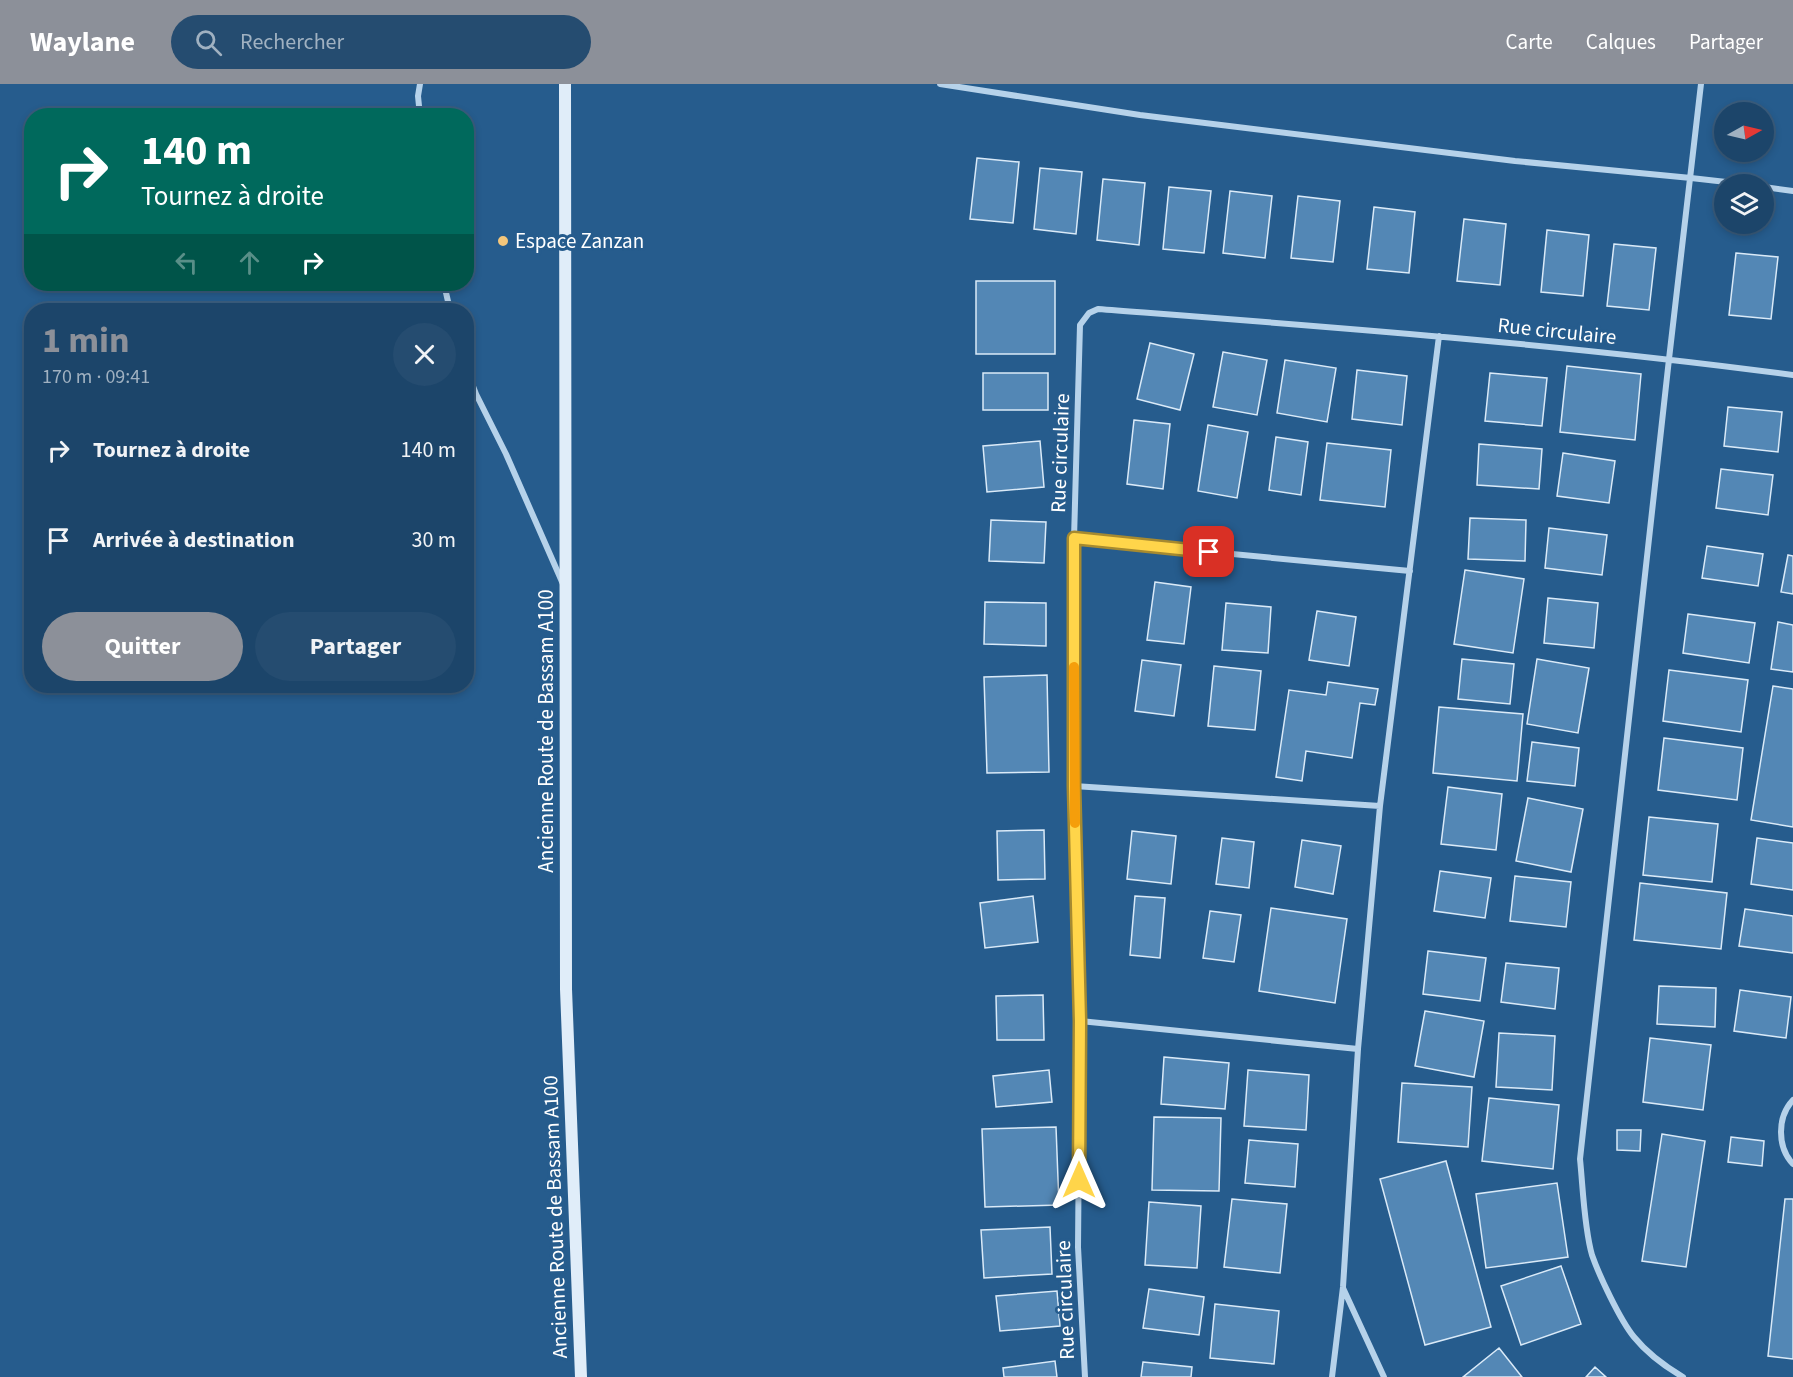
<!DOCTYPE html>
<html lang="fr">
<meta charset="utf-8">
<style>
:root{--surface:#1c456a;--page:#254c70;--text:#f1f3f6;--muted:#a0b1c1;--line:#3a5d7e;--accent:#8c9099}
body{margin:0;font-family:"Source Sans 3",sans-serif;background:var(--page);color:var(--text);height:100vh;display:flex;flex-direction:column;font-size:22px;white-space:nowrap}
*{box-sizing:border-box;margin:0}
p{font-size:20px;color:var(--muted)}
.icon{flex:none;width:33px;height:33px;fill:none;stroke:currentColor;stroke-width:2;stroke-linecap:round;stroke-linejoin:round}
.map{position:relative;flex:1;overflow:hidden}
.drawer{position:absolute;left:24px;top:219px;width:450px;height:390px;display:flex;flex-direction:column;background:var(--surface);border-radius:24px;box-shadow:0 3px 9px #0003,0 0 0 2px var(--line)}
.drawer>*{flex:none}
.hud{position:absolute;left:24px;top:24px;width:450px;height:183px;border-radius:24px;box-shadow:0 3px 9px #0003,0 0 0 2px var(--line);background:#00695c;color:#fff;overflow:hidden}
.needle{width:39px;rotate:82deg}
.tools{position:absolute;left:1714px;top:18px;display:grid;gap:12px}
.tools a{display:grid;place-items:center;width:60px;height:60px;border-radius:50%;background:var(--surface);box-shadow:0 3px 9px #0003,0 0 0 2px var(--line);font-size:30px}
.pin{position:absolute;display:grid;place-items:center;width:51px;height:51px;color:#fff;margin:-26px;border-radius:12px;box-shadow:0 3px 9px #0006}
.me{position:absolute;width:66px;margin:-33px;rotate:0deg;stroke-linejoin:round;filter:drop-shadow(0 0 4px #0008)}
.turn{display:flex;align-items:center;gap:21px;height:126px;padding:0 18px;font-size:27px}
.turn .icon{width:78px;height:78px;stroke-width:2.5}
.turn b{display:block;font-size:42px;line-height:51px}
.lanes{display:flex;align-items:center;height:57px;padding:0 18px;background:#0003;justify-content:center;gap:30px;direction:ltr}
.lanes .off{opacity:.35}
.round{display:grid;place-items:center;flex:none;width:63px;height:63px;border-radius:32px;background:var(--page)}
.headline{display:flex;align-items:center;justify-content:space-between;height:102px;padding:0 18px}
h1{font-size:36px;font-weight:700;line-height:45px;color:var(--accent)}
.button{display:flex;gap:12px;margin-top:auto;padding:12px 18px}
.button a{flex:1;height:69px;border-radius:36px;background:var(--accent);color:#fff;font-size:24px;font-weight:700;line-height:69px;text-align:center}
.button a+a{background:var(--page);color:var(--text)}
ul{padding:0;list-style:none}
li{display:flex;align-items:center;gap:18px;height:90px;padding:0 18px}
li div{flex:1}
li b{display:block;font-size:22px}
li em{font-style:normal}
header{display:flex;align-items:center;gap:36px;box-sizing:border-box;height:84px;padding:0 30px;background:var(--accent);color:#fff}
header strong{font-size:28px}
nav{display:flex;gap:33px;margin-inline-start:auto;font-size:21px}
.search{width:420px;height:54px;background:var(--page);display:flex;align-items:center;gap:15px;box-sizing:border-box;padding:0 21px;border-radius:33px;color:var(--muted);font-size:22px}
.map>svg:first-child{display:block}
.building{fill:#5387b5;stroke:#daeaf8;stroke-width:1.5}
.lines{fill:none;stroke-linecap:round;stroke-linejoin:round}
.minor{stroke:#b6d2ea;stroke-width:6}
.secondary{stroke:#e0edf9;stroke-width:12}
.route-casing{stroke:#a68a30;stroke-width:15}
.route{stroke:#ffd54a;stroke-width:10}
.slow{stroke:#f59e0b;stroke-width:10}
.poi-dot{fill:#f3c67b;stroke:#265c8d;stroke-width:2}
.labels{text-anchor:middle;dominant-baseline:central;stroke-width:6;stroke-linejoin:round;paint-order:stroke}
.poi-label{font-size:21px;fill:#fff;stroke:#265c8d;text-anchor:start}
.street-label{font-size:21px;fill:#fff;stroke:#265c8d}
</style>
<header>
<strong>Waylane</strong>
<div class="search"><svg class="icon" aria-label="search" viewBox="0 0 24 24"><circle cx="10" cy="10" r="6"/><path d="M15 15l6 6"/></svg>Rechercher</div>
<nav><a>Carte</a><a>Calques</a><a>Partager</a></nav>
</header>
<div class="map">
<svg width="1793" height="1293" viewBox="0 0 1793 1293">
<rect width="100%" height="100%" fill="#265c8d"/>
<path class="building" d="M977 74 1019 78 1013 139 970 135Z
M1040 84 1082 88 1076 150 1034 145Z
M1103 95 1145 99 1139 161 1097 156Z
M1169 103 1211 107 1204 169 1163 165Z
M1230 107 1272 112 1265 174 1223 169Z
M1298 112 1340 117 1333 178 1291 174Z
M1374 123 1415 128 1409 189 1367 185Z
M1464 135 1506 140 1500 201 1457 197Z
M1547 146 1589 151 1583 212 1541 208Z
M1614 160 1656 164 1649 226 1607 222Z
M1736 169 1778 173 1771 235 1729 231Z
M976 197H1055V270H976Z
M1150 259 1194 270 1180 326 1137 315Z
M1223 268 1267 276 1257 331 1213 323Z
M1285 276 1336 284 1327 338 1277 329Z
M1567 282 1641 290 1635 356 1560 348Z
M1357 286 1407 292 1402 341 1352 335Z
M983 289H1048V326H983Z
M1490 289 1547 294 1542 342 1485 337Z
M1728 323 1782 328 1778 368 1724 362Z
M1134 336 1170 340 1163 405 1127 400Z
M1208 341 1248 348 1237 414 1198 407Z
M1276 353 1308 358 1301 411 1269 406Z
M1040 357 1044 403 987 408 983 362Z
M1327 359 1391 366 1385 423 1320 416Z
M1479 360 1542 365 1539 405 1477 401Z
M1563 369 1615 377 1609 419 1557 412Z
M1721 385 1773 391 1768 431 1716 424Z
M1470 434 1526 436 1525 477 1468 475Z
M991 436 1046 438 1044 479 989 477Z
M1549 444 1607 451 1602 491 1545 484Z
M1707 462 1763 470 1758 502 1702 494Z
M1788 471 1793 472V510L1781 508Z
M1465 486 1524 495 1513 569 1454 560Z
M1155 498 1191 503 1184 560 1147 556Z
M1548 514 1598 519 1594 564 1544 559Z
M985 518 1046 519V562L984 560Z
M1226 519 1271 523 1268 569 1222 566Z
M1317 527 1356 533 1349 582 1309 576Z
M1688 530 1755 539 1749 579 1683 569Z
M1778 538 1793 541V588L1771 585Z
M1462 575 1514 580 1510 620 1458 615Z
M1537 575 1589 584 1578 649 1527 640Z
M1142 576 1181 581 1174 632 1135 627Z
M1214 582 1261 587 1255 646 1208 642Z
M1669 586 1748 596 1741 648 1663 637Z
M1047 591 1049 688 987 689 984 593Z
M1328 598 1378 605 1375 621 1360 619 1352 674 1306 667 1302 697 1276 693 1289 606 1326 611Z
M1773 602 1793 605V743L1751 736Z
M1439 623 1523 630 1517 697 1433 689Z
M1664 654 1743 664 1737 716 1658 706Z
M1532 658 1579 664 1575 702 1527 697Z
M1448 703 1502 710 1496 766 1441 760Z
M1528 714 1583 725 1571 788 1516 777Z
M1649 733 1718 740 1712 798 1643 791Z
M1044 746 1045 795 998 796 997 747Z
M1132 747 1176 752 1171 800 1127 795Z
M1222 754 1254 758 1249 804 1216 800Z
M1757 754 1793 759V806L1751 800Z
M1302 756 1341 762 1333 810 1295 803Z
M1440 787 1491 794 1485 834 1434 827Z
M1515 792 1571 798 1566 843 1510 837Z
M1640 799 1727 809 1721 865 1634 856Z
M1033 812 1038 858 985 864 980 819Z
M1135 812 1165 814 1160 874 1130 871Z
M1271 824 1347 835 1335 919 1259 907Z
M1745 825 1793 832V869L1739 862Z
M1210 827 1241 831 1234 878 1203 874Z
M1428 867 1486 874 1480 917 1423 910Z
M1506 879 1559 884 1555 925 1501 918Z
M1659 902 1716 904 1715 943 1657 940Z
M1740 906 1791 913 1786 954 1734 947Z
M1043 911 1044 956H997L996 912Z
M1425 927 1484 937 1474 993 1415 982Z
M1499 949 1555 952 1552 1006 1496 1003Z
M1650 954 1711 961 1703 1026 1643 1018Z
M1164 973 1229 979 1225 1025 1161 1020Z
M1049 986 1052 1018 996 1023 993 992Z
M1248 986 1309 991 1306 1046 1244 1042Z
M1402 999 1472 1003 1468 1063 1398 1058Z
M1489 1014 1559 1021 1553 1085 1482 1077Z
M1154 1033 1221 1034 1219 1107 1152 1106Z
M1056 1043 1059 1121 985 1123 982 1045Z
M1617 1046H1641L1640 1067 1617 1066Z
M1662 1050 1705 1057 1686 1183 1642 1177Z
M1731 1053 1764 1057 1762 1082 1728 1078Z
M1249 1056 1298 1060 1295 1103 1245 1099Z
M1446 1077 1491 1243 1425 1261 1380 1095Z
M1557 1099 1568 1173 1486 1184 1476 1110Z
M1232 1115 1287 1120 1280 1189 1224 1183Z
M1785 1115H1793V1275L1768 1272Z
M1149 1118 1201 1122 1197 1184 1145 1181Z
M1050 1143 1052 1190 984 1194 981 1146Z
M1561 1182 1581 1240 1521 1261 1501 1202Z
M1149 1205 1204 1213 1199 1251 1143 1244Z
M1057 1207 1060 1242 1000 1247 996 1212Z
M1215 1220 1279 1227 1274 1280 1210 1274Z
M1499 1264 1522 1293H1463Z
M1055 1277 1057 1293H1004L1003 1284Z
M1143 1278 1192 1283 1191 1293H1141Z
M1595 1283 1606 1293H1586Z"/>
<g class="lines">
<path class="minor" d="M420 0 418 12 420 32
M940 0 1140 31 1515 77 1691 94 1744 100
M1764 103 1793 107
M444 200 450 226
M466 284 476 310 506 370 563 500
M1074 455 1410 487
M1074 702 1380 722
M1080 937 1358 965
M1793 1016C1777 1033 1777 1063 1793 1080
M1343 1204 1384 1293
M1085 1293 1078 1163 1080 937 1074 702V455L1080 241 1089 229 1098 225C1330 243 1562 260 1793 291
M1332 1293 1343 1203 1358 965 1380 722 1439 252
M1683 1293C1666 1283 1647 1269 1634 1253 1620 1236 1599 1191 1592 1171 1584 1143 1583 1104 1580 1075L1669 275 1701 0"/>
<path class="secondary" d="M565 0 566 905 581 1293"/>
</g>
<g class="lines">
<defs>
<path id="route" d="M1079 1096 1080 937 1074 702V454L1209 468"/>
</defs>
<use href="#route" class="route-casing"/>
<use href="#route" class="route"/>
<path class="slow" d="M1074 583 1075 739"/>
</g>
<circle class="poi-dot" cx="503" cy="157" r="6"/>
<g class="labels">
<g class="poi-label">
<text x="515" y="157">Espace Zanzan</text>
</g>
<g class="street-label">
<text transform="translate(1557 247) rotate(6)">Rue circulaire</text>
<text transform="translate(1060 369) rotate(-88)">Rue circulaire</text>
<text transform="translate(546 647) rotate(-90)">Ancienne Route de Bassam A100</text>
<text transform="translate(555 1133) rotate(-92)">Ancienne Route de Bassam A100</text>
<text transform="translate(1065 1216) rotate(-92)">Rue circulaire</text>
</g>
</g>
</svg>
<div class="tools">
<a><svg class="needle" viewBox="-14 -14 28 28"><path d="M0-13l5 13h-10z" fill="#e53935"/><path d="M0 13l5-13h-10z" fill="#a0b1c1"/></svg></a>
<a><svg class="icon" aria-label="layers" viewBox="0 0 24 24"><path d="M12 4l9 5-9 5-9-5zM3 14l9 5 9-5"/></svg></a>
</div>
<div class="pin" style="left:1209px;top:468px;background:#d93025"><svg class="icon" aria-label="arrive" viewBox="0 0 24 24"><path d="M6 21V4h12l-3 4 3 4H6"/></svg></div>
<svg class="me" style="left:1079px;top:1096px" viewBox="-20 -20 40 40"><path d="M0-17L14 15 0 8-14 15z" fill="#ffd54a" stroke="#fff" stroke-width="4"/></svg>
<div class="hud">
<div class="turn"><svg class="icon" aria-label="right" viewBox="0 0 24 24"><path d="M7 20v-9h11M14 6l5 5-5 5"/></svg><div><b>140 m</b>Tournez à droite</div></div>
<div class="lanes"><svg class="icon off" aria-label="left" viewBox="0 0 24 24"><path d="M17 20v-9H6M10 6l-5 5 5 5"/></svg><svg class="icon off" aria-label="ahead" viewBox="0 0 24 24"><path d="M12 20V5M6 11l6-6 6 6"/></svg><svg class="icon" aria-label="right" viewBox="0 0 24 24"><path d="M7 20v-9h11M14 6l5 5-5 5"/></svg></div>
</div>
<section class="drawer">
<div class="headline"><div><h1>1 min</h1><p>170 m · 09:41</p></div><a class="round"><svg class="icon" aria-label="close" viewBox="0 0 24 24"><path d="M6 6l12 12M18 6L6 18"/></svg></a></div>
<ul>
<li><svg class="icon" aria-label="right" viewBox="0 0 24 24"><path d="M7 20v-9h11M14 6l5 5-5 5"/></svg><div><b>Tournez à droite</b></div><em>140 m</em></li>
<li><svg class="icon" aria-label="arrive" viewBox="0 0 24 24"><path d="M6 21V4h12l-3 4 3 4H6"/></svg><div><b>Arrivée à destination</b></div><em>30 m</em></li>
</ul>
<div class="button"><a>Quitter</a><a>Partager</a></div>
</section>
</div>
